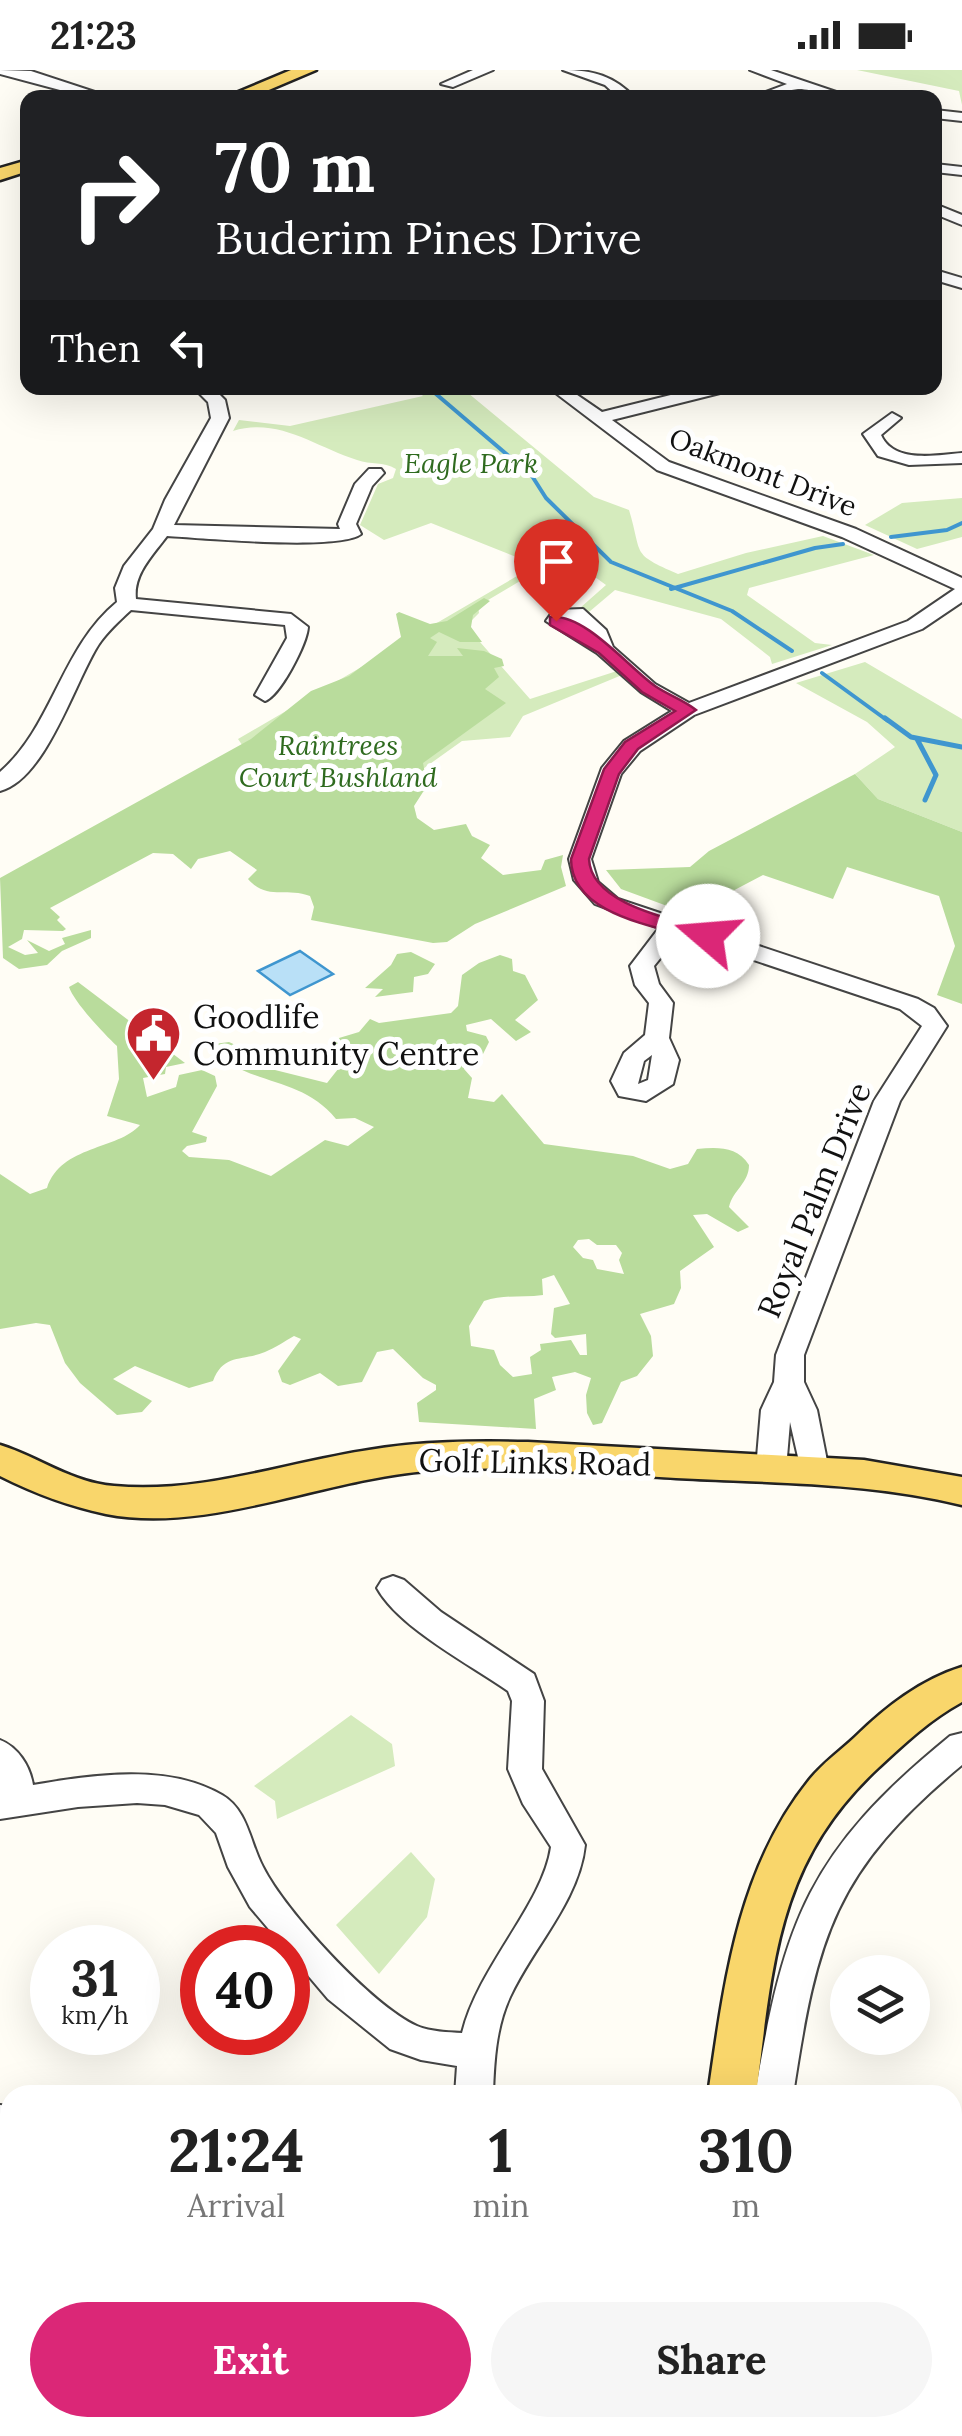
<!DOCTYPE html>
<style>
:root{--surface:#fff;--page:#f6f6f6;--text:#222;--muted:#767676;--accent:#db2777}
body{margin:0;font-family:Lora,serif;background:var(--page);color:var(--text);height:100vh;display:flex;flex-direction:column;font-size:38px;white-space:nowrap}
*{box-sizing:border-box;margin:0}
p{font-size:32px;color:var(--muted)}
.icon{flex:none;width:55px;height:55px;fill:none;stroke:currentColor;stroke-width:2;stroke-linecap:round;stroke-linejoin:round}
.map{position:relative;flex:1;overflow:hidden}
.sheet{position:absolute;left:0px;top:2015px;width:962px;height:352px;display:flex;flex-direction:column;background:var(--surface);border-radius:30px 30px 0 0;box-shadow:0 10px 40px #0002}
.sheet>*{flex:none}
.top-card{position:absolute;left:20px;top:20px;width:922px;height:305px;border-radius:20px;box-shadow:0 10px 40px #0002;background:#202124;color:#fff;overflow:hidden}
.fabs{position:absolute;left:830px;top:1885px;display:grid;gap:20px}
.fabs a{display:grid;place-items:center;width:100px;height:100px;border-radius:50%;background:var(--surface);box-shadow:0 10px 40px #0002;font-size:50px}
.speed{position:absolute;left:30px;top:1855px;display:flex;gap:20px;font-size:50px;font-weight:700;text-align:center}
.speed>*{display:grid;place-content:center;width:130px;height:130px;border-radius:50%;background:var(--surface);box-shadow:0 10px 40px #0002;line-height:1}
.speed small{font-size:25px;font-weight:400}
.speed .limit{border:15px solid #d22;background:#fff;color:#111}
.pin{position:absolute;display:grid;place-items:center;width:85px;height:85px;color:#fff;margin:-102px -42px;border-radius:50% 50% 50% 0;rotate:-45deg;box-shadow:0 0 10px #0007}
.pin .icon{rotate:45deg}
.me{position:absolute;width:110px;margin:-55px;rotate:288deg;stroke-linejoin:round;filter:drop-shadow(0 0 8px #0008)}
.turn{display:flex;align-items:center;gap:35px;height:210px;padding:0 30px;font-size:45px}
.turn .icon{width:130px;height:130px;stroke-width:2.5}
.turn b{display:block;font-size:70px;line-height:85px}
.then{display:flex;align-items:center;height:95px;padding:0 30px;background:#0003;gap:20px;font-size:38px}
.eta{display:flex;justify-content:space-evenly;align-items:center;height:170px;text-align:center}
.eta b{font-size:60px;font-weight:800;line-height:70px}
.primary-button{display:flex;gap:20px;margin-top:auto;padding:20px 30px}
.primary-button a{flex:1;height:115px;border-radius:60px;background:var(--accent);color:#fff;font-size:40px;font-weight:800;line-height:115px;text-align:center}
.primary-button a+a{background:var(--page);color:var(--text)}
.status{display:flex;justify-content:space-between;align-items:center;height:70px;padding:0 50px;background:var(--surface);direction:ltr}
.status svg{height:28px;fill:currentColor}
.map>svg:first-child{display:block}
.green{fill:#d5ebbd}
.forest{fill:#b9dc9c;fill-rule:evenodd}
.water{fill:#b9e0f7;stroke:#3f96cf;stroke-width:2.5}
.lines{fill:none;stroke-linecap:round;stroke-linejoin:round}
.stream-far1{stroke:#3f96cf;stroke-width:4}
.stream{stroke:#3f96cf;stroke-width:5}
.minor-casing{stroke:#444;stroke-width:4}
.major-casing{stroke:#222;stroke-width:5}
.minor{fill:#fff;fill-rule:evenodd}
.major{fill:#f9d66b;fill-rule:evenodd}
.route{fill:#db2777;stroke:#8e194d;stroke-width:2.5}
.labels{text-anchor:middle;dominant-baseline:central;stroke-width:10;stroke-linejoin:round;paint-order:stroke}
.far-park-label{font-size:28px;font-style:italic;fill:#2f6b1f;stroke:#fff}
.far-street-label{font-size:28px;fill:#111;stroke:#fff}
.poi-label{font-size:32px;fill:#111;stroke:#fff;text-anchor:start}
.street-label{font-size:32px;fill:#111;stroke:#fff}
</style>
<div class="status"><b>21:23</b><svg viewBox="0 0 49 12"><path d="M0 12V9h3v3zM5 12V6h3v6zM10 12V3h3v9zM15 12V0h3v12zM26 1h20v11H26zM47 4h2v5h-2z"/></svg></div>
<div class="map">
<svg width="962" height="2366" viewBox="0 0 962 2366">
<rect width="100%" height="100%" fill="#fffdf5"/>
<path class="green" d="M857 0H962V35L959 21Z
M415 318H462L594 427 629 440C643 486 630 483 678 504L746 483 823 466 874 485 749 518 747 525 815 573 832 575 772 594 770 587 721 549 615 520 589 542 580 538 606 515 595 507 525 508 478 536 479 543 466 556 530 629 617 601 622 605 523 646 510 667 462 671 406 711 404 763 460 778 496 813 553 806 555 811 483 821 320 789 238 669 536 495 431 453 384 470 360 455 378 414 393 408 396 399C383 391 371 395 357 390 315 377 279 347 233 361L239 350 290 356 423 326Z
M962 428V467L917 479 865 455 902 433Z
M865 592 962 649V762L878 729 855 704 895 677 867 652 796 613Z
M351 1645 392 1674 395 1696 277 1749 275 1731 254 1716Z
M411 1782 435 1809 427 1847 379 1904 336 1855Z"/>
<path class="forest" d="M484 528 490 531 473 545 471 557 482 572H460L439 562 430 568 437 572 428 586H463L457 578 484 581 502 589 504 596 494 598 499 607 485 619 506 633 423 693 426 709 435 715 423 722 414 736 417 748 434 760 466 754 472 766 490 775 481 788 503 805 541 800 545 790 563 785 561 797 566 816 475 854 447 872 433 873 311 850 314 837 310 826C286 817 267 831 248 809L257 800 230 781 198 789 191 799 173 784 153 783 50 838 60 847 57 850 66 859 63 861 24 860 22 869 8 877 25 885 38 883 27 870 49 881 65 874 62 868 91 860V868L62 881 47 895 19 899 3 888 0 808 251 669 311 621 349 606 401 567 396 544 399 542 430 554 447 551Z
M855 704 878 729 962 762V934L937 925 955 876 939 826 847 797 833 829 763 805 689 844 621 819 606 800 690 797 709 781Z
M411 882 435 894 428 904 414 907 413 922 375 927 383 919 365 918 391 895 397 884Z
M500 885 512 889 513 901 525 905 538 930 515 950 531 962 516 971 491 949 466 955 467 961 486 966 489 972 483 984 465 993 464 999 472 1008 468 1028 494 1032 502 1024 544 1074 633 1086 670 1099 688 1094 697 1079C717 1077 737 1076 749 1095 749 1113 733 1120 729 1137L749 1157 738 1162 707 1144 693 1145 714 1177 680 1201 681 1218 674 1234 640 1244 651 1266 653 1286 637 1306 621 1312 602 1353 593 1355 587 1343 586 1325 591 1308 575 1302 552 1307 556 1320 534 1329 536 1359 419 1352 417 1333 436 1320V1315L423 1308 393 1279 377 1282 362 1312 338 1316 320 1303 290 1315 282 1312 278 1301 301 1269 294 1266C285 1271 275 1278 265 1282 241 1292 224 1283 213 1311L189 1318 135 1296 113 1309 152 1331 142 1342 117 1345 80 1313 65 1293 50 1255 36 1253 0 1259V1104L30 1124 47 1118C61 1075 118 1080 140 1055L107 1046 119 1009 117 976C104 964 74 932 69 917L78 912 185 993 166 997 165 1004 143 1008 147 1027 176 1017 179 1005 202 1000 215 1006 217 1016 192 1062 207 1067 206 1072 187 1076 182 1081 189 1087 229 1090 271 1106 325 1070 348 1076 374 1057 355 1048 336 1049C301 1006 252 1017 211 980L214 974 229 972 253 983 255 995 327 1013 346 989 332 980 339 968 359 962 370 949 379 953 451 943 458 936 462 905 479 893ZM589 1169 597 1175H616L622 1183 619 1190 624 1204 597 1199 593 1190 583 1188 573 1177 578 1170ZM554 1205 570 1234 554 1238 551 1264 555 1268 586 1264 587 1285H580L571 1270 540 1274 541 1280 530 1287 532 1304 513 1307 500 1295 494 1280 471 1276 469 1256 484 1231C504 1224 522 1228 543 1225L542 1209Z"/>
<path class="water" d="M300 881 333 904 290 925 258 901Z"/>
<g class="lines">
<path class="stream-far1" d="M24 130 28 129
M429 318 532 406 546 428 611 492 732 541 792 581
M891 467 947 460 962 453
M671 519 815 478 843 474
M822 603 888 651"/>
<path class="stream" d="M885 648 911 667 962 677
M917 669 936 705 925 730"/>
<defs>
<path id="minor" d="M0 0 31 1 113 28H90L0 4Z
M473 0H493L453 17 441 14Z
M563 0C593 0 614 6 635 28H619L605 15Z
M750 0H771L854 28C836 28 808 18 798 19 781 21 768 28 750 28L787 14Z
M935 40 962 43V51L935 48Z
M935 94 962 97V105L935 102Z
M935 134 962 145V155L935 144Z
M935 200 962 208V218L935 210Z
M194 318H213L225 330 229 348 174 455 340 459 338 454 355 414 369 399H381L384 403 372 416 356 454 361 464C340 481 201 468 167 466 153 485 133 504 136 529L291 544 308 557C307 574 280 626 265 631L255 625 287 568 285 555 131 540C119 551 108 561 99 574 75 611 46 709 0 721V702C53 656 61 578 117 532L115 518 124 496 153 459 165 430 211 348 208 332Z
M549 318H567L602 342 699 318H726L724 322 612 350 669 392 856 459 962 508V532L922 559 694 645 640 681 621 704 591 789 598 812 618 829 918 929 934 938 947 956 900 1031 804 1285V1312L817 1340 829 1401 825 1409 814 1412 803 1409 790 1352 786 1399 782 1407 771 1410 760 1407 756 1399 761 1340 774 1312 776 1285 874 1031 922 956 900 939 679 865 654 896 659 914 673 933 669 968 679 990 673 1014 646 1031 619 1026 611 1011 624 983 645 965 649 933 635 915 630 896 659 858 595 834 574 810 569 789 602 698 624 671 672 641 641 622 597 583 546 551 554 540 583 539 606 560 613 577 655 614 689 633 908 551 955 519 842 467 657 400ZM652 985 648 1010 638 1014 644 991Z
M892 343 901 348 881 365C894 394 937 385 962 383V393L909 395 878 386 863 364Z
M393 1506 404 1510 441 1542 534 1604 544 1631 542 1699 585 1775C579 1831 533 1877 510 1927 496 1957 494 1992 493 2025H455L457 1996 421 1990 390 1979 328 1929 250 1837 228 1797 216 1763 199 1745 165 1735 137 1733 78 1737 0 1749V1670C18 1677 30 1696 33 1715 93 1705 167 1693 222 1725 248 1740 250 1773 263 1797 285 1841 372 1936 417 1956 431 1962 448 1962 462 1963 478 1897 543 1834 551 1777L523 1734 508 1699 512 1631 508 1621C471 1595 399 1558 377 1518L382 1510Z
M962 1663V1695C834 1801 817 1866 793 2025H755C784 1850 809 1781 950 1666Z
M0 2035 10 2036V2070L0 2069Z
M10 2291V2338L0 2342V2295Z
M358 2358H401L397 2366H354Z"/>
<path id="major" d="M291 0H316L250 28H224Z
M28 90V101L0 110V98Z
M528 1372 864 1390 962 1407V1435C868 1412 772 1413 676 1408 594 1404 510 1394 427 1401 324 1409 207 1464 106 1444 68 1436 34 1423 0 1406V1375C39 1387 72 1413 114 1416 202 1424 283 1393 369 1380 421 1371 475 1371 528 1372Z
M962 1597V1632C929 1650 905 1673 878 1698 776 1793 773 1894 756 2025H708C724 1915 737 1799 810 1709 823 1693 840 1681 855 1667 886 1637 920 1610 962 1597Z
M586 2358H642L639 2366H583Z"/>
</defs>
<use href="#minor" class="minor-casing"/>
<use href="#major" class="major-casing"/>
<use href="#minor" class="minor"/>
<use href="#major" class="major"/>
</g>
<path class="route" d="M550 547C585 543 628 597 655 616 668 625 684 630 696 640L638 679 619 704 589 789C591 836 677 850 714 862V870H701C658 856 571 846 571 789L604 699 625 672 675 641 642 622 599 583 550 555Z"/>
<defs>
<symbol id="civic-pin" viewBox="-11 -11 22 30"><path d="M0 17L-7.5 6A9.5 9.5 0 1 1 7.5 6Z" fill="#c4262e" stroke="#fff"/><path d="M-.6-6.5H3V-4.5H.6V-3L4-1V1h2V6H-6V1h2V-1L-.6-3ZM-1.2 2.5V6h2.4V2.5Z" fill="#fff"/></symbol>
</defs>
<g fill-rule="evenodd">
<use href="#civic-pin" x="122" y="932" width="63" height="86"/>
</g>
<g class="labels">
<g class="far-park-label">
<text x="471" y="393">Eagle Park</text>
<text x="338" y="675">Raintrees<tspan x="338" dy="32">Court Bushland</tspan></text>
</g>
<g class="far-street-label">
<text transform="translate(763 402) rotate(21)">Oakmont Drive</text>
</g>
<g class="poi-label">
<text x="193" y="946">Goodlife<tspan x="193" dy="37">Community Centre</tspan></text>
</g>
<g class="street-label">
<text transform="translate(814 1130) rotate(-68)">Royal Palm Drive</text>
<text transform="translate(535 1392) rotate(1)">Golf Links Road</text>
</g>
</g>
</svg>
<div class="fabs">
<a><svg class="icon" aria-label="layers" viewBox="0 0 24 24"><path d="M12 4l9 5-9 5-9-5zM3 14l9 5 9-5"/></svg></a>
</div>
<div class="speed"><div>31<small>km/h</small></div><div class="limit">40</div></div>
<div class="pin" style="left:556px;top:551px;background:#d93025"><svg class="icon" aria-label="arrive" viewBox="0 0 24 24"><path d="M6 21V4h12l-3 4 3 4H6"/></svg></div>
<svg class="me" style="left:708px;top:866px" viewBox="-20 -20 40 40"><circle r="19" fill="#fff"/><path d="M0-13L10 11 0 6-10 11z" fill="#db2777"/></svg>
<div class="top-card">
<div class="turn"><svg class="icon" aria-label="right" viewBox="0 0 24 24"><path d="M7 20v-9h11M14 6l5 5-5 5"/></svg><div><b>70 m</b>Buderim Pines Drive</div></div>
<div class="then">Then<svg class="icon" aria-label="left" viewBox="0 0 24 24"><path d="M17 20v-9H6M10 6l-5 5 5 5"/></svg></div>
</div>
<section class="sheet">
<div class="eta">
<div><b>21:24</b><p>Arrival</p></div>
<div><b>1</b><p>min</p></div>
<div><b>310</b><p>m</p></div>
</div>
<div class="primary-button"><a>Exit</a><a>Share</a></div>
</section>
</div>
